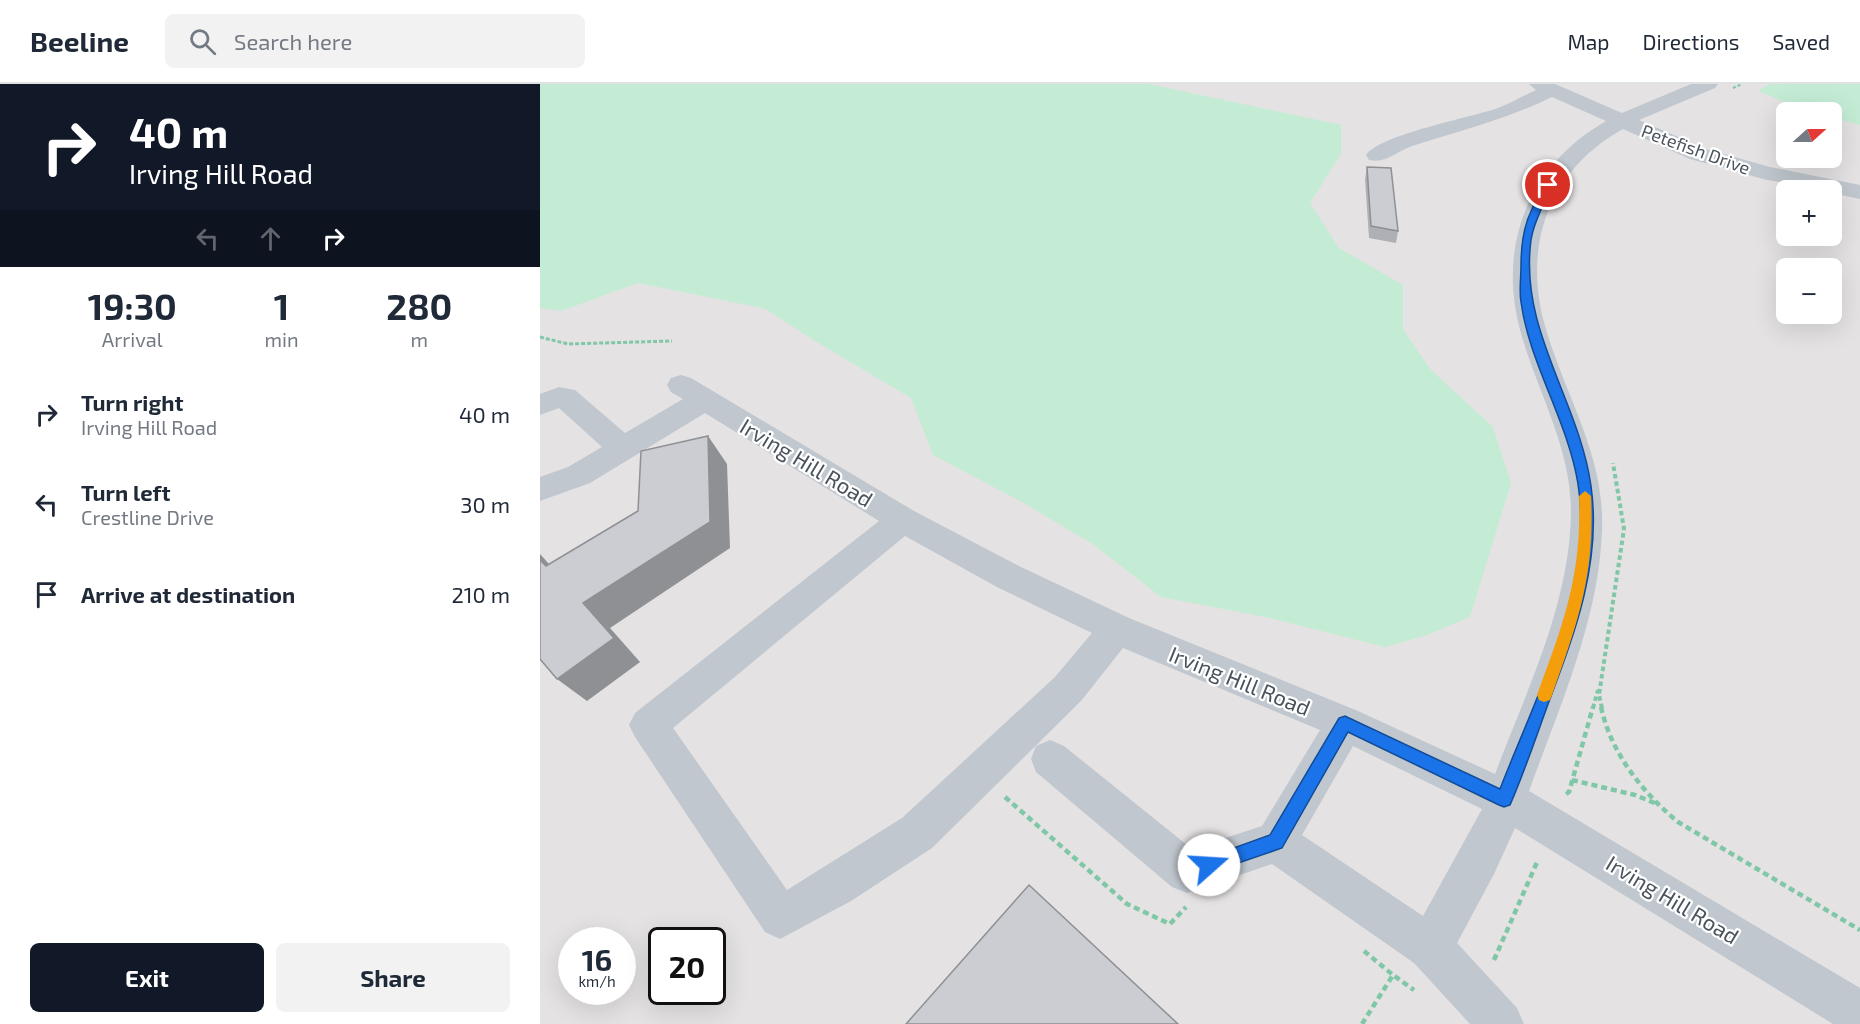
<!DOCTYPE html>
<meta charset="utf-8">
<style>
:root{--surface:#fff;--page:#f2f2f3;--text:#1f2937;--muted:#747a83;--line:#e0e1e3;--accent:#111827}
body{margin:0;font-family:"Exo 2",sans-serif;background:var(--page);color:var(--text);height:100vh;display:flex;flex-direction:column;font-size:22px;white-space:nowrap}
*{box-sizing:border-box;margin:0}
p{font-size:20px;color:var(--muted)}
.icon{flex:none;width:33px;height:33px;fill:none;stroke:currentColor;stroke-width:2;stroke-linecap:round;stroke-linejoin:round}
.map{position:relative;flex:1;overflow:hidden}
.panel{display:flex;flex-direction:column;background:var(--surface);width:540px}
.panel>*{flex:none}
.guide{background:#111827;color:#fff;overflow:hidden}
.needle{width:39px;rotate:69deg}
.fabs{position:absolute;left:1236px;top:18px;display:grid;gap:12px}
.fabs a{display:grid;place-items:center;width:66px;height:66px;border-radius:9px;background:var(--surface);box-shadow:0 6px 24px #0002;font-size:30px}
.speed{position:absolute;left:18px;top:843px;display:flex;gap:12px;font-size:30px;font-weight:700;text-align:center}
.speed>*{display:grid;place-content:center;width:78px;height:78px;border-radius:50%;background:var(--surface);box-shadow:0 6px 24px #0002;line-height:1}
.speed small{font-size:15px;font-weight:400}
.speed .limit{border:3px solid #111;border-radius:9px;background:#fff;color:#111}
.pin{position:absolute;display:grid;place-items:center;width:51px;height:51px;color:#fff;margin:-26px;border:3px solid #fff;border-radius:50%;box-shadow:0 2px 6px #0007}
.me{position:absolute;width:66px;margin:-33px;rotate:71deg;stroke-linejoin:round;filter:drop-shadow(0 0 4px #0008)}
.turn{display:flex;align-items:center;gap:21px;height:126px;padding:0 30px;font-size:27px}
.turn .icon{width:78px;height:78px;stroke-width:2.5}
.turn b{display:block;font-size:42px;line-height:51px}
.lanes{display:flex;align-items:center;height:57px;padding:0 30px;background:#0003;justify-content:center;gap:30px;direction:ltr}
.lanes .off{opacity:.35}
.eta{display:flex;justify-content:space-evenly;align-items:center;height:102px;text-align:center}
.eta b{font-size:36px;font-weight:700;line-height:42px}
.cta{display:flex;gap:12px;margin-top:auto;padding:12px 30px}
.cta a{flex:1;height:69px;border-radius:9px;background:var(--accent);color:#fff;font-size:24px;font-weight:700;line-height:69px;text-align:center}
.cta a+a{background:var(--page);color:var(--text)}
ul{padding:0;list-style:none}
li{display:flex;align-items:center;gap:18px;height:90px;padding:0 30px}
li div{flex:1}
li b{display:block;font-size:22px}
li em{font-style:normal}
header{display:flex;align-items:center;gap:36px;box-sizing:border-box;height:84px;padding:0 30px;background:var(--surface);border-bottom:2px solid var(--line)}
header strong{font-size:28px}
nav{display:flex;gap:33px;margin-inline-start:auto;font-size:21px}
.search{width:420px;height:54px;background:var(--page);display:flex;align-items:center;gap:15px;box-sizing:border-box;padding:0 21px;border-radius:9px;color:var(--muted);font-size:22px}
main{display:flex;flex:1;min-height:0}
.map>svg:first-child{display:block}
.education{fill:#e4e2e2;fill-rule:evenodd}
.green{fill:#c4ecd5}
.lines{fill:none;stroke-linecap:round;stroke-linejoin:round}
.path-far3{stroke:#7fc7a7;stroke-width:2;stroke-dasharray:3 2;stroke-linecap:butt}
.path-far2{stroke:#7fc7a7;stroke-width:3;stroke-dasharray:4 2;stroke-linecap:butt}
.path-far1{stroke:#7fc7a7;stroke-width:4;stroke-dasharray:4.5 3;stroke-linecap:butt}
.path{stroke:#7fc7a7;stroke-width:4.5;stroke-dasharray:6 4;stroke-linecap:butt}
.minor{fill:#c0c7ce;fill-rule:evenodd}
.wall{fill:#afb0b5}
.shaded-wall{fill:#8e9094}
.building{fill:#cbcdd3;stroke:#8e9094;stroke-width:1.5}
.route{fill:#1a73e8;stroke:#114b97;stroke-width:1.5}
.slow{fill:#f59e0b}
.labels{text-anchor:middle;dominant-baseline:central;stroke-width:4.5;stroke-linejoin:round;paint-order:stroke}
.far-street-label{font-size:18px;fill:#4a535d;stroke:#fff}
.street-label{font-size:22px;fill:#4a535d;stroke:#fff}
</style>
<header>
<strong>Beeline</strong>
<div class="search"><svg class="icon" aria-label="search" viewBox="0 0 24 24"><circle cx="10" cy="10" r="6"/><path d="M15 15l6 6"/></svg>Search here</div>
<nav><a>Map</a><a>Directions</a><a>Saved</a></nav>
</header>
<main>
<section class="panel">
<div class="guide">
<div class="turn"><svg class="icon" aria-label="right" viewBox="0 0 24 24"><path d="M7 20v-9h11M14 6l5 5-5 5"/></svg><div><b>40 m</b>Irving Hill Road</div></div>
<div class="lanes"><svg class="icon off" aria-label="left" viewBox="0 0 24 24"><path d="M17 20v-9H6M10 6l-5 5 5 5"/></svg><svg class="icon off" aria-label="ahead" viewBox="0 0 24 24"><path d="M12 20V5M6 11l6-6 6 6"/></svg><svg class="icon" aria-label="right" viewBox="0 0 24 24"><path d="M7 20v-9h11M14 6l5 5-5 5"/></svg></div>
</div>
<div class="eta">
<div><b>19:30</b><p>Arrival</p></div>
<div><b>1</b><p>min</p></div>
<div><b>280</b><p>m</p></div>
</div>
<ul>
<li><svg class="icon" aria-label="right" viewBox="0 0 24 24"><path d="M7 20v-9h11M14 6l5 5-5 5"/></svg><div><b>Turn right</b><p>Irving Hill Road</p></div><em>40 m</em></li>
<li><svg class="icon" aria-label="left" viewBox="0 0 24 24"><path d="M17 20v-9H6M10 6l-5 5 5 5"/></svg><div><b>Turn left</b><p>Crestline Drive</p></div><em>30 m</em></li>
<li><svg class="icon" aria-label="arrive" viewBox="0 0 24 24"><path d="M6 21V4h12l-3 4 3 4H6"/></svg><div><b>Arrive at destination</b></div><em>210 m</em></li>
</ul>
<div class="cta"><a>Exit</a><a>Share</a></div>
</section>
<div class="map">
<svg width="1320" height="940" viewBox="0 0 1320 940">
<rect width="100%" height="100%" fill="#f3f1f1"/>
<path class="education" d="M0 0H1320V940H0ZM1246 28H1292V74H1246ZM1246 106H1292V152H1246ZM1246 184H1292V230H1246ZM32 856H82V908H32ZM122 856H172V908H122Z"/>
<path class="green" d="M0 0H609L801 41V70L770 119 799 164 863 201V245L890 285 953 343 971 399 930 533 884 552 845 563 730 534 621 513 554 461 482 418 393 371 371 314 275 257 226 225 98 199 21 227 0 224Z
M1230 0H1320V41L1292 33V28L1267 27 1218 7Z"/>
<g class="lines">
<path class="path-far3" d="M1193 4 1202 0"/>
<path class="path-far2" d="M0 253 28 260 132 257"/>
<path class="path-far1" d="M1053 624 1058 606
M1062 624 1059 611 1084 445 1073 379"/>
<path class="path" d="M1061 623C1071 669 1102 708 1138 738L1320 846
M1032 696 1095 711 1117 720
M1026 710 1029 708 1053 623
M465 713 587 820 630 840 646 823
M824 867 853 891
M954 876 998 776
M822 940 853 891 874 906"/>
<path class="minor" d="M989 0H1015L1082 29 1151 0H1178L1175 4 1099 36 1166 65 1230 83 1320 101V115L1292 109V106L1227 96 1150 75 1083 45C1009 86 982 161 1005 242 1025 312 1065 371 1062 446 1059 536 1019 624 989 707L1320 904V940H1293L975 744 954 790 917 859 977 924 984 940H930L874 879 732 780 647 809 632 803 496 688 491 675 496 662 510 656 524 662 652 765 722 742 780 646 583 564 541 617 392 764 311 817 240 855 225 848 95 653 89 641 95 629 339 437 165 329 50 399 0 417V393L28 383 62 363 19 324 0 331V310L19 303 35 306 85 349 143 315 131 308 127 301 131 294 141 291 151 294 374 427 481 483 589 534 818 627 955 690C987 605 1031 518 1031 425 1030 359 995 304 979 242 958 157 991 80 1066 37L1012 13C967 35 920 47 872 62 857 67 846 80 829 76L826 71C841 50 930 34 958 24 971 19 983 12 996 6ZM365 452 457 503 552 549 515 593 362 734 247 806 133 644ZM813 662 942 725 883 832 762 751Z"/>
</g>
<path class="wall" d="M827 83 858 147 856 159 829 154 825 95Z"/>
<path class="shaded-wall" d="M168 352 187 380 190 464 70 544 100 578 47 617 17 595 43 519Z
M0 470 34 508 6 482 0 476Z"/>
<path class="building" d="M827 83 851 84 858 147 831 142Z
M168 352 170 438 43 519 74 554 17 595 0 575V476L6 482 98 427 101 367Z
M489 801 638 940H366Z"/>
<path class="route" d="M1008 98 1013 101C1005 118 994 137 991 156 979 247 1039 316 1051 402 1062 480 1034 551 1007 623 995 656 984 689 970 721L964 723 959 721 808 648 742 764 669 789 663 787 660 781 663 775 730 751 799 634 805 632 960 705C996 612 1054 502 1038 400 1028 337 989 279 981 218 979 207 981 194 981 182 981 162 983 143 992 125 996 116 1000 102 1008 98Z"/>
<path class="slow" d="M1045 407 1051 412C1055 491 1038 538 1012 611L1010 616 1004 618 999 616 997 611C1024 538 1042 491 1039 412Z"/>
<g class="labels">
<g class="far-street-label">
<text transform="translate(1156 65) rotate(20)">Petefish Drive</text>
</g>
<g class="street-label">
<text transform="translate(267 378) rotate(31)">Irving Hill Road</text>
<text transform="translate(700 596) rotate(22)">Irving Hill Road</text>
<text transform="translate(1133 815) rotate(31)">Irving Hill Road</text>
</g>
</g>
</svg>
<div class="fabs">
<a><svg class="needle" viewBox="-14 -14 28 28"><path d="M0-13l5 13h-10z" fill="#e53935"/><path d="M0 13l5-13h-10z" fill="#747a83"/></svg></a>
<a>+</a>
<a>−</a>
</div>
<div class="speed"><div>16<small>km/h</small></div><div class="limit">20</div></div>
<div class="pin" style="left:1008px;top:101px;background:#d93025"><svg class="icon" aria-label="arrive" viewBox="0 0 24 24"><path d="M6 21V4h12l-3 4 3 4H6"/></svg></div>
<svg class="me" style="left:669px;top:781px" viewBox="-20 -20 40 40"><circle r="19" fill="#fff"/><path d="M0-13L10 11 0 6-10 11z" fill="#1a73e8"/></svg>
</div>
</main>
